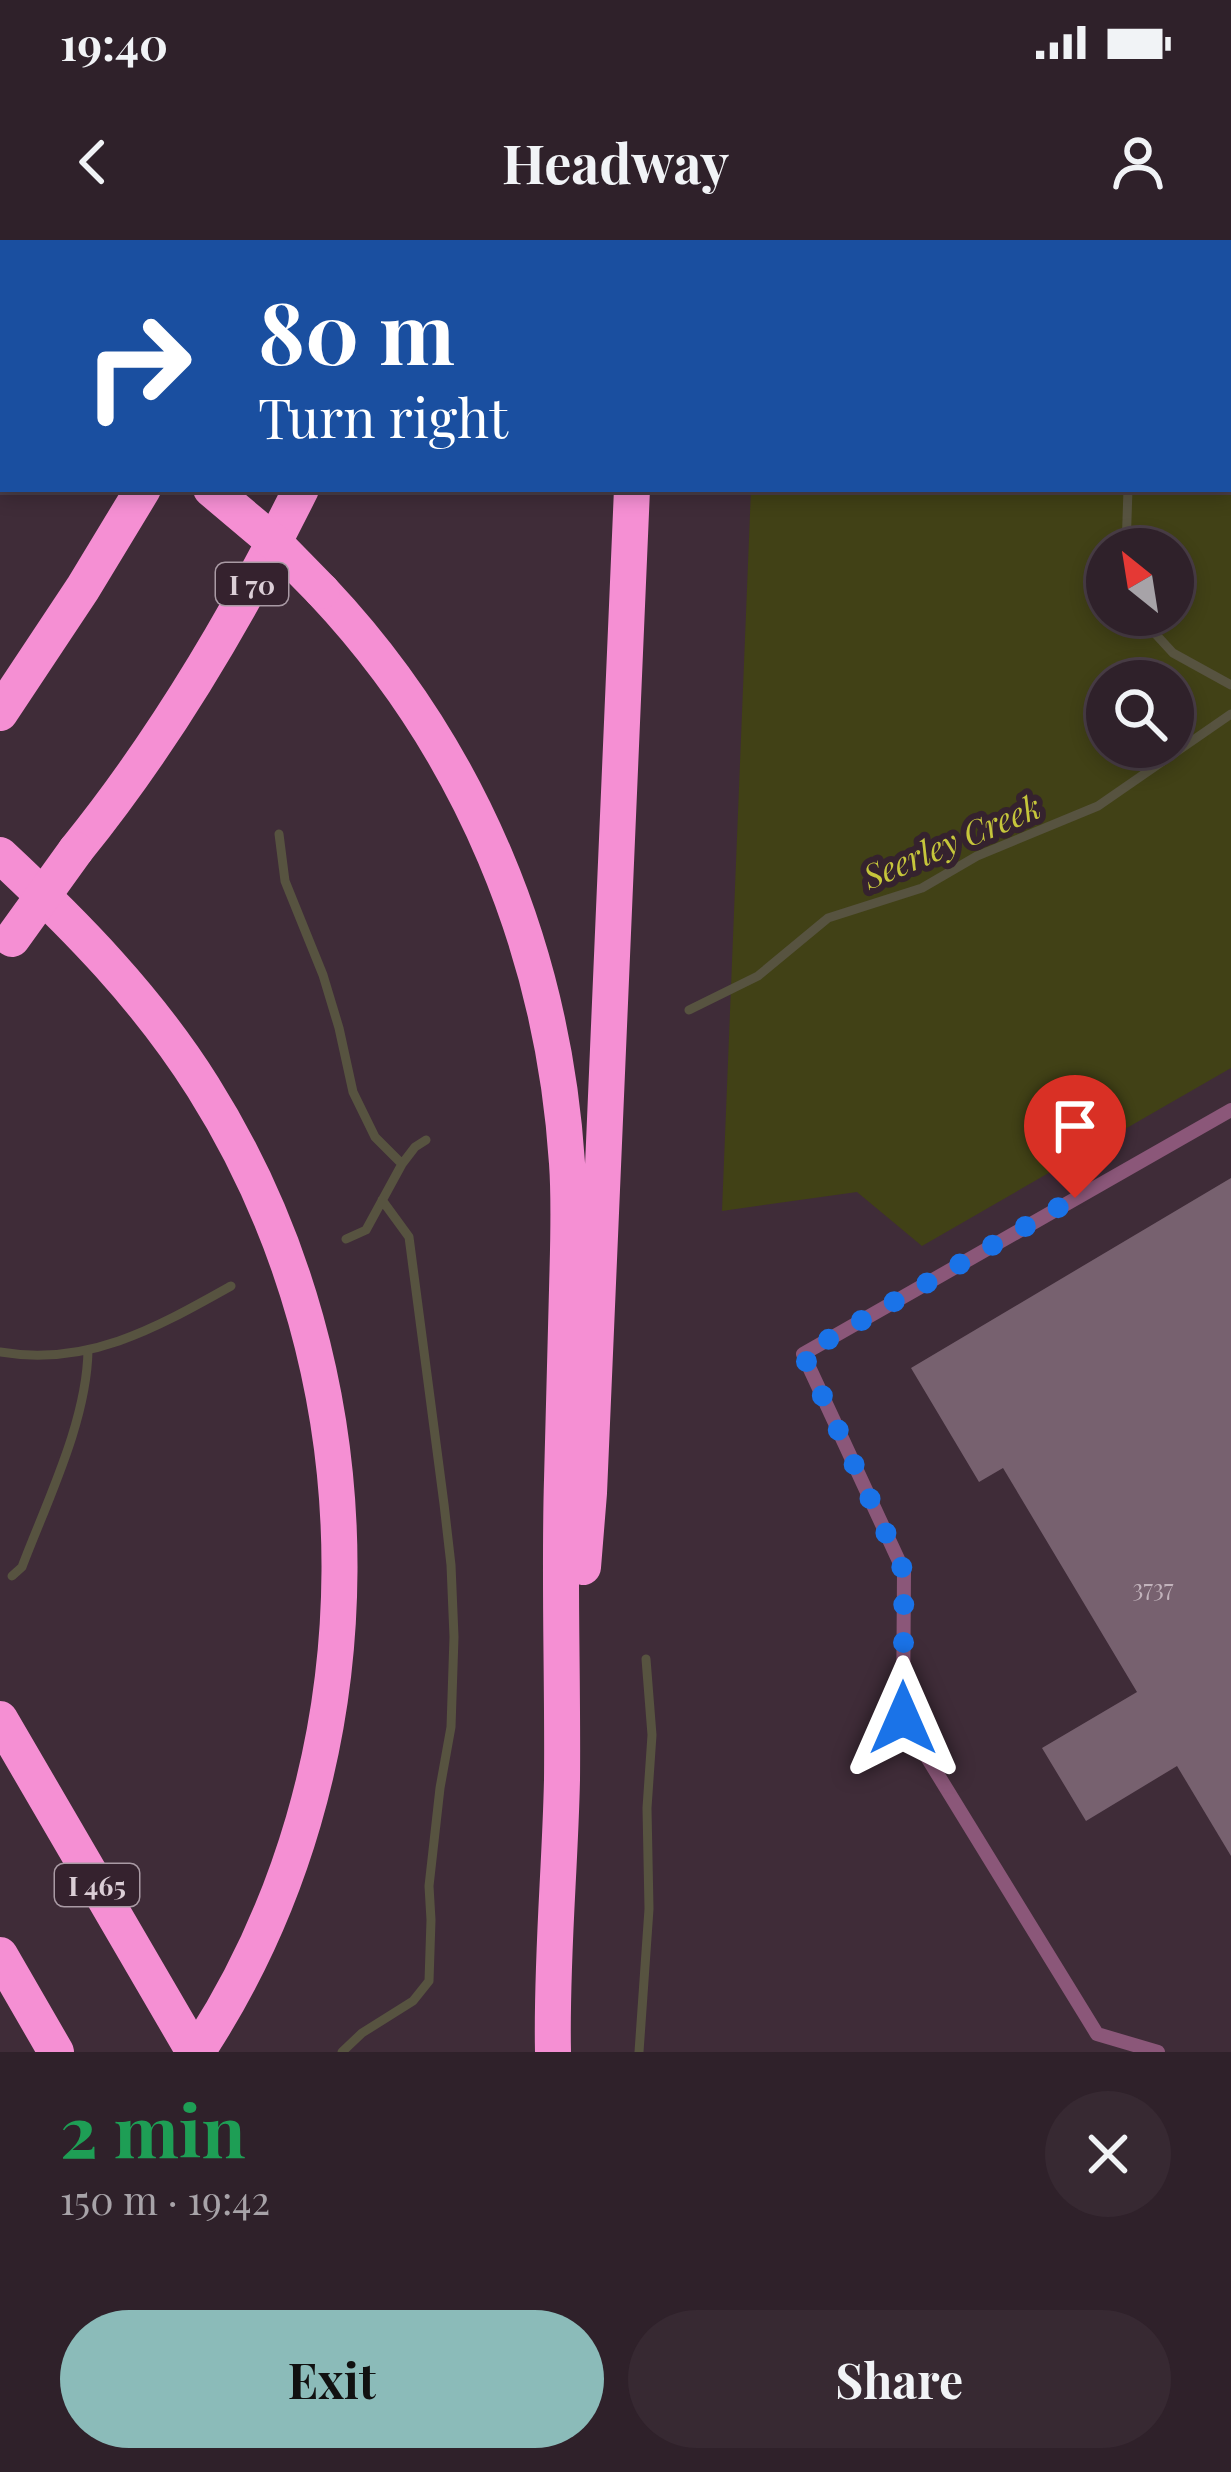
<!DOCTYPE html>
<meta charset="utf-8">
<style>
:root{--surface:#2f212a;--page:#372932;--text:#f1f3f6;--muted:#a7a3a8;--line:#4a3e47;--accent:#8bbbb9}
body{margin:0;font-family:"Playfair Display",serif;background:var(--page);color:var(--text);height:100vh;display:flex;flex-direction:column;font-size:45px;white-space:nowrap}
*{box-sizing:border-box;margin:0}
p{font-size:39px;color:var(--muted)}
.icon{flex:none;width:66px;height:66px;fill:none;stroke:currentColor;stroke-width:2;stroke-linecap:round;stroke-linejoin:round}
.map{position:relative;height:1812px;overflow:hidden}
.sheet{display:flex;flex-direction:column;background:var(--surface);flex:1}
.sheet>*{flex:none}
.banner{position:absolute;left:0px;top:0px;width:1233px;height:252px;box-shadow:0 6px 18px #0003,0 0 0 3px var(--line);background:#1a4fa0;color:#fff;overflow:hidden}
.needle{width:78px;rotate:330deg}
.fabs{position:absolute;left:1086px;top:288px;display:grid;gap:24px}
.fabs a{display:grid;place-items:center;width:108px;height:108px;border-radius:50%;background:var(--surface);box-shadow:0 6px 18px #0003,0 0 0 3px var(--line);font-size:60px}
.pin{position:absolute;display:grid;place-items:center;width:102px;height:102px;color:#fff;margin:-123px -51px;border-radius:50% 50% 50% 0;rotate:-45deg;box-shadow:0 0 12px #0007}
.pin .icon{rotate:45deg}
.me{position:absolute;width:132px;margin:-66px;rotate:0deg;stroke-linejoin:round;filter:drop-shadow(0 0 9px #0008)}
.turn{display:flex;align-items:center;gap:42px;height:252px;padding:0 60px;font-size:54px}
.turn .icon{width:156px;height:156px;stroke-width:2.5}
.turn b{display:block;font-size:84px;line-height:102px}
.round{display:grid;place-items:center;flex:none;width:126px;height:126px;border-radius:63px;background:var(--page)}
.summary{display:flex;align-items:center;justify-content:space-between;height:204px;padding:0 60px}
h1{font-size:72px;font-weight:700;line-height:90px;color:#1e9e55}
.primary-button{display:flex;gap:24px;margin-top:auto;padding:24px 60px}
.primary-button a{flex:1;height:138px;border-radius:72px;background:var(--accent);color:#111;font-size:48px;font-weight:700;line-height:138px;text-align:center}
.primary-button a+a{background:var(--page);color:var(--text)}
.status{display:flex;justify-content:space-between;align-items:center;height:84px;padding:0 60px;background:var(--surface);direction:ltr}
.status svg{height:33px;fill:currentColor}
header{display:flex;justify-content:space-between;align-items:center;height:156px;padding:0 60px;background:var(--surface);font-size:54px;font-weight:700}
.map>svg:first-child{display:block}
.green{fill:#414116;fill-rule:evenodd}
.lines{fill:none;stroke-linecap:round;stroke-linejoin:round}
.stream{stroke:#575340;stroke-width:9}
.building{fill:#77616f}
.lane{stroke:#8b5779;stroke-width:14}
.highway{stroke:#f58fd3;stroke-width:36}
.highway-bridge{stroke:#f58fd3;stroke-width:36}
.route{stroke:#1a73e8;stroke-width:21;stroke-dasharray:0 37.8}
.labels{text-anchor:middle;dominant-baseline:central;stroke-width:12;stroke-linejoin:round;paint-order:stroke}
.number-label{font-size:24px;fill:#c2b3bc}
.shield{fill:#35222e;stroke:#a99aa4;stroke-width:3}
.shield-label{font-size:27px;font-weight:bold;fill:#dbced6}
.water-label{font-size:33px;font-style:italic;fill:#c6c63b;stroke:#35222e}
</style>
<div class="status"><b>19:40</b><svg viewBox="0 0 49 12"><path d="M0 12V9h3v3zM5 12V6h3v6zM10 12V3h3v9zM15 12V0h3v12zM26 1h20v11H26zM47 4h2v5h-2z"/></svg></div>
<header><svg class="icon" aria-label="back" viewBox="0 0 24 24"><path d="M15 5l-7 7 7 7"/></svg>Headway<svg class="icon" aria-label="person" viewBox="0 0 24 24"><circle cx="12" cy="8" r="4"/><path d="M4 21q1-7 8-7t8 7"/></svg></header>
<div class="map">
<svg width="1231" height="1812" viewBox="0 0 1231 1812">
<rect width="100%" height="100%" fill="#3f2c38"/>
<path class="green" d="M761 0H1231V828L922 1006 857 952 722 971 751 249H1230V3H761ZM1107 309H1173V375H1107ZM1107 441H1173V507H1107Z"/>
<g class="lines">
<path class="stream" d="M1069 0 1070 3
M1126 309 1128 249
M1138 375 1173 413 1231 445
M279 594 285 641 323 735 339 788 353 852 375 897 402 924
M689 770 758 736 828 678 922 648 977 616 1098 566 1231 474
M346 999 366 990 402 924 415 907 426 900
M0 1112C88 1127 156 1088 231 1046
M12 1336 22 1327C47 1261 87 1181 88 1110
M342 1812 362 1793 413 1761 429 1741 431 1680 429 1646 440 1548 451 1487 454 1397 451 1325 444 1264 409 997 382 960
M639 1812 649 1669 647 1568 652 1495 646 1419"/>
</g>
<path class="building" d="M1231 938V1616L1177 1526 1086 1581 1042 1508 1137 1452 1003 1228 979 1242 911 1128Z"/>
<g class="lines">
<path class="lane" d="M1158 1812 1097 1794 903 1478 904 1332 803 1114 1231 870"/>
<path class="highway" d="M267 3 269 0
M416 3 417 0
M642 3 643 0
M0 128 3 130
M322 351C470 508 553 709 567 923 570 965 568 1008 567 1050 565 1113 564 1177 562 1240 559 1340 563 1440 562 1540 560 1631 551 1721 553 1812
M0 473 83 348 143 249
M76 610C166 499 238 376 301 249
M0 615C76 686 147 758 203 847 386 1137 386 1525 197 1812
M583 1327 589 1253 632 249
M0 1479 194 1812
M0 1715 56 1812"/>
<path class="highway-bridge" d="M211 249 274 302 322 351
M12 699 76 610"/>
</g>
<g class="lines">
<path class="route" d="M903 1478 904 1332 803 1114 1075 958"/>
</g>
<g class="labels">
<g class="number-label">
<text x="1153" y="1347">3737</text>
</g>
<g class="shield">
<rect x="216" y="323" width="72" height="42" rx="9"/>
<rect x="55" y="1624" width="84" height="42" rx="9"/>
</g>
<g class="shield-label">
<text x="252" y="344">I 70</text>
<text x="97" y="1645">I 465</text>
</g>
<g class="water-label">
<text transform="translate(951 600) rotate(-23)">Seerley Creek</text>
</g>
</g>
</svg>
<div class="fabs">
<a><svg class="needle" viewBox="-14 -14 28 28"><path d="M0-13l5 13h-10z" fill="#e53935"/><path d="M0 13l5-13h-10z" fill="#a7a3a8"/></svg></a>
<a><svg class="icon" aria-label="search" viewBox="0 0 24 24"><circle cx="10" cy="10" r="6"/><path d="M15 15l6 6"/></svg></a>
</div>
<div class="pin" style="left:1075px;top:958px;background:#d93025"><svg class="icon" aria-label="arrive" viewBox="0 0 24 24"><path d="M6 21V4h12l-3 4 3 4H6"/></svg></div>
<svg class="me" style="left:903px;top:1478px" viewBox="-20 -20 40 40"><path d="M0-17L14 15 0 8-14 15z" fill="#1a73e8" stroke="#fff" stroke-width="4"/></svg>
<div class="banner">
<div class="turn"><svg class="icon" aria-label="right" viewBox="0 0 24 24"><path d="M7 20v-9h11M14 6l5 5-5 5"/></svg><div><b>80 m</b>Turn right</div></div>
</div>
</div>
<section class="sheet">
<div class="summary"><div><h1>2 min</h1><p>150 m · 19:42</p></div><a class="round"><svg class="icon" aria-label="close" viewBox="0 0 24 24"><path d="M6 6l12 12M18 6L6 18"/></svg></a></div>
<div class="primary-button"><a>Exit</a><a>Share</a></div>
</section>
